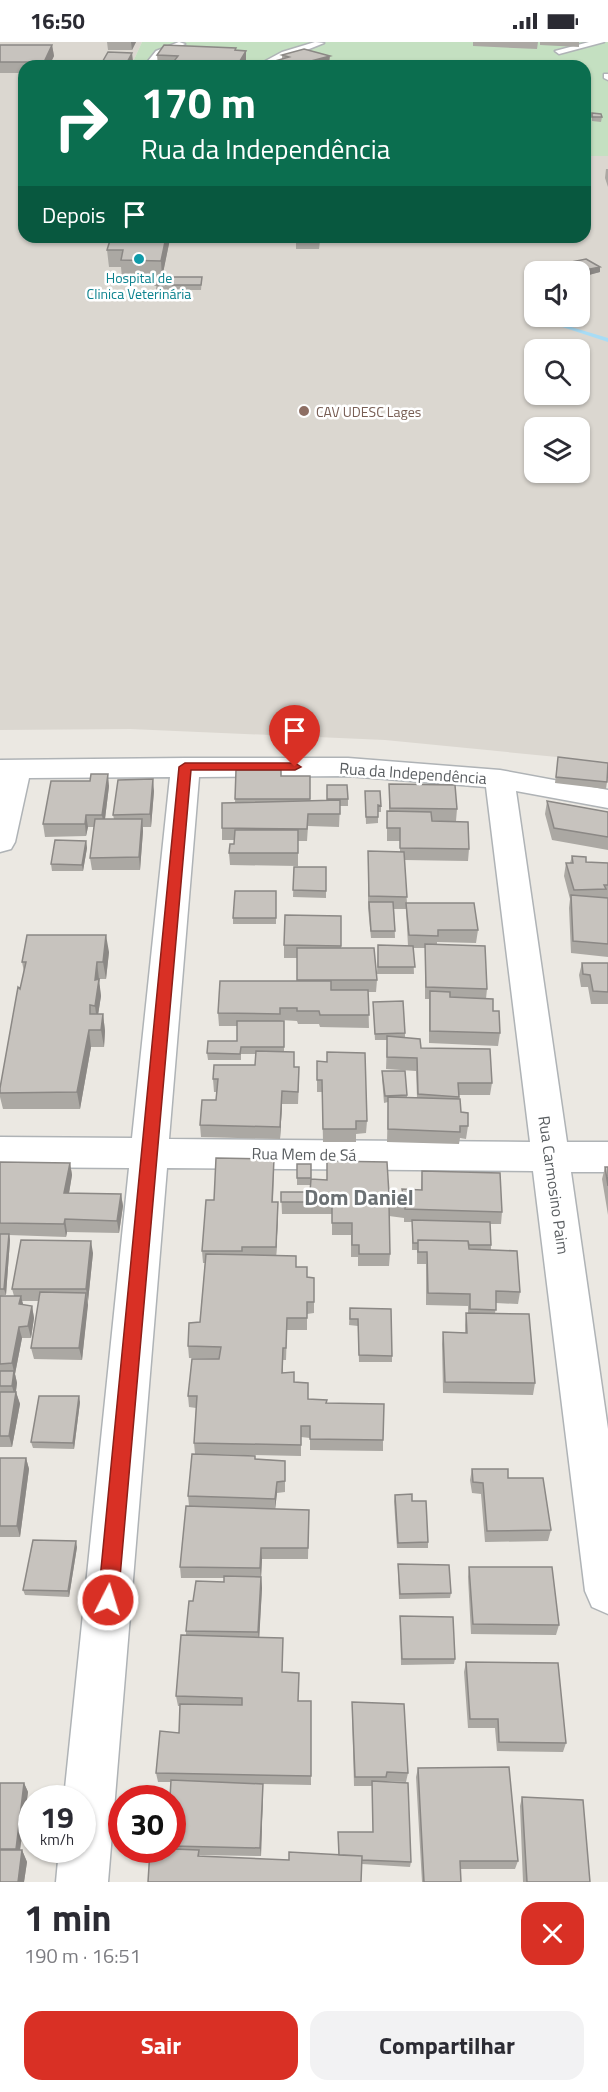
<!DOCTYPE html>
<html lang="pt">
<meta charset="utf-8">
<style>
:root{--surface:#fff;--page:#f2f2f3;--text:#2b2b33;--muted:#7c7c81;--accent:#d93025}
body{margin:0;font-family:"Titillium Web",sans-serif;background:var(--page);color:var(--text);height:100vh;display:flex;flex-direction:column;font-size:22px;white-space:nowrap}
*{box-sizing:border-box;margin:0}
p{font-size:20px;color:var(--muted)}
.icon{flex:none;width:33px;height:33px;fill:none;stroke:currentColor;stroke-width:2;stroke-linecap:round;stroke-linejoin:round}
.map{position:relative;height:1840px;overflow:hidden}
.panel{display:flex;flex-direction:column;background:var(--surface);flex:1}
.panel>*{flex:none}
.banner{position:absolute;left:18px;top:18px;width:573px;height:183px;border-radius:18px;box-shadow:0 2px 4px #0004;background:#0b6e4f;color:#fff;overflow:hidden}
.tools{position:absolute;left:524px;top:219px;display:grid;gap:12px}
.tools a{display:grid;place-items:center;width:66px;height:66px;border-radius:12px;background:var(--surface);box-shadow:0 2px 4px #0004;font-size:30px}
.speed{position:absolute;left:18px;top:1743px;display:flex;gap:12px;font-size:30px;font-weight:700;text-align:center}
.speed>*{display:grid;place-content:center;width:78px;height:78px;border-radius:50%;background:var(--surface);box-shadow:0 2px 4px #0004;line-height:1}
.speed small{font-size:15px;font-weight:400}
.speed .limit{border:9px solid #d22;background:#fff;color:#111}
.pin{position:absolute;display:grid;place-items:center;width:51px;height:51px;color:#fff;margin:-62px -26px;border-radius:50% 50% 50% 0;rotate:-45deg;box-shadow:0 0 6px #0007}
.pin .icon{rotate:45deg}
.me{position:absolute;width:66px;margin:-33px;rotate:5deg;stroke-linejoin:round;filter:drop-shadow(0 0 4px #0008)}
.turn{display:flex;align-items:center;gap:21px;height:126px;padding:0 24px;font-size:27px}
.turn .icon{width:78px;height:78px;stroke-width:2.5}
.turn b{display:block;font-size:42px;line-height:51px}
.then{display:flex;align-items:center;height:57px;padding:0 24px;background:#0003;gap:12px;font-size:22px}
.round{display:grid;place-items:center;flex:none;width:63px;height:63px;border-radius:18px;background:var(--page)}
.overview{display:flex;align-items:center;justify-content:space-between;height:102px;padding:0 24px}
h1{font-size:36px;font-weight:700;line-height:45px}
.button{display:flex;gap:12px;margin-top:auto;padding:12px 24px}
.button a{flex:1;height:69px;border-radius:18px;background:var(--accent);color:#fff;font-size:24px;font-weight:700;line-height:69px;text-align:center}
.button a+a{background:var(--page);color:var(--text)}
.status{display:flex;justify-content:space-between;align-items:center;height:42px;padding:0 30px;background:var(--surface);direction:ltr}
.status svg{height:16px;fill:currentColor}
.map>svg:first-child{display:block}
.education{fill:#dbd7d0;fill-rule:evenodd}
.green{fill:#c4e0c1}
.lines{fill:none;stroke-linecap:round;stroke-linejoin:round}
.stream{fill:#a8dcf5;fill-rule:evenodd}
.service-casing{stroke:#afb3b6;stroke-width:3}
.minor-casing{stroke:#afb3b6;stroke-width:3}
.service{fill:#fff;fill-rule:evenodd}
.minor{fill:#fff;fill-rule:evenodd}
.wall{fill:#aba8a3}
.shaded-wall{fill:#8b8885}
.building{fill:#c7c3be;stroke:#8b8885;stroke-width:1.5}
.route{fill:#d93025;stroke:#8d1f18;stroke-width:1.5}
.culture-dot{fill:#0f9aa8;stroke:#fff;stroke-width:2}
.education-dot{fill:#8d6e63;stroke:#fff;stroke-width:2}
.labels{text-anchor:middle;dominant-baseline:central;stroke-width:5;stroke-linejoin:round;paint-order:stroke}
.far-culture-label{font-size:14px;fill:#0d838f;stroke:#fff}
.far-education-label{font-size:14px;fill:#785e54;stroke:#fff;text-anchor:start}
.street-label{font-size:16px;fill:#5a5e61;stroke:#fff}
.district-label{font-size:22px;font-weight:bold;fill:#6b7073;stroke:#fff}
</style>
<div class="status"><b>16:50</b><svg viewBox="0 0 49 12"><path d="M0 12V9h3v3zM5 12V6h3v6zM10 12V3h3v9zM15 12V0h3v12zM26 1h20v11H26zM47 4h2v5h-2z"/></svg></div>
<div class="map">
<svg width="608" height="1840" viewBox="0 0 608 1840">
<rect width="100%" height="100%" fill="#ebe8e2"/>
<path class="education" d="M0 0H142L131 24H24V195H585V114H608V720L385 698 130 687 0 688ZM534 230H579V274H534ZM534 308H579V352H534ZM534 386H579V430H534Z"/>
<path class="green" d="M142 0H608V114H585V24H131Z"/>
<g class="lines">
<path class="stream" d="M541 276 608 296V300L541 278Z"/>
<defs>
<path id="service" d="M179 0 185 2 162 13 153 24H144L156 9Z
M315 0 324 1 267 24H256L282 10Z
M589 0H604L559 12 555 9Z
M604 32H608V38L604 36Z"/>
<path id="minor" d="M185 716H348L500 728 608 748V766L516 749 567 1100H608V1130H571L608 1387V1572L592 1565 585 1549 533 1129 167 1126 108 1840H56L59 1808H82V1756H64L129 1126 0 1125V1095L132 1096 170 735 29 736 15 800 11 807 0 810V718ZM348 734 486 745 530 1100 169 1097 199 735Z"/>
</defs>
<use href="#service" class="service-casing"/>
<use href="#minor" class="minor-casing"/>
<use href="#service" class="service"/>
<use href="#minor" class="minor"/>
</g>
<path class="wall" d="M107 0H136L132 8H108Z
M473 0H538L537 7 473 4Z
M540 0H579V5L540 3Z
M0 3H52L54 14 49 24H24V31H0Z
M236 8 246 9V20L244 24H158L157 13Z
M282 13 329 22 322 24H276L275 19 282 17Z
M592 71 602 75 601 80 592 79Z
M606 127H608V145L605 136Z
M585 140 587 145 586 154H585Z
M111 195H198V197H170L162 235H202L201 248H156L157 236H122L121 225H109L107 208Z
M296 195H327V199H320L319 207H296Z
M571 220 600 230 585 234 579 231V230H577L570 226Z
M558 715 607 740 606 747 555 741Z
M236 728 281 734H310V759H327V743L348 757V764H340L339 785 308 784 307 799H298V824L230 823 229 811 234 802V798H222V786L235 761Z
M389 742 457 767 456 779 469 807 468 819 404 818 407 861 478 888 476 901 437 900V903L487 947 486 957 493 969 500 991 498 1004 429 1001V957H425V906H413L414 932H377L378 903 408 904 406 867H394L395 896H371L368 866V809L400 810V799H387V769H389Z
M109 744 105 777H114L113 773 154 749 151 785H143V789L140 828H92L90 816 94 785H88L86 794 45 795 43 782Z
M365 749 381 764V770H378V781L366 782Z
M547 759 608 770V808L552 798 545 772Z
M86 799 87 806 83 829H52L51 822Z
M572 814 586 820 608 821V915L571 911 569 866 570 857 564 834 566 821H570Z
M294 825H326V856L293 855Z
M276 849V882H233V876Z
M341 874V906L377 938 376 950H368L369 986 320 985 319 982H298L297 979 280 978 284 979V1010L294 1025 299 1038 298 1062H282L280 1097 201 1095 200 1083 216 1058 217 1050H214L213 1037 255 1023 256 1012H241V1018H208L207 1011 237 999V984H219L218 971 297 939V916H284V903Z
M109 910 106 937H100L99 941 101 954 98 972H103L105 989 104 1005H91L80 1067H3L0 1055V1046L24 930 22 920Z
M582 921H608V962H591L588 945H581L579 933Z
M373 960 405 991V995L421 1006 492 1041 490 1053H459L461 1070 468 1084 466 1097 460 1096 459 1102 387 1100 388 1060 384 1061 382 1036V1029L407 1053V1056H417L416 1029 386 1027 387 998H375Z
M327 1010 367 1079 366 1091 356 1092V1100H323L322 1050H317V1019L327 1020Z
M0 1120 70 1121 72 1133 69 1151 121 1152 123 1164 119 1191 67 1190 66 1195 9 1193 10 1198 6 1253 0 1254Z
M297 1122 311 1137 389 1152 402 1153V1147L421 1148 422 1129 502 1170 501 1182H490L491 1203V1208L520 1250 518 1262 496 1261 495 1272 535 1341 533 1353 443 1351 442 1302 443 1290 465 1291V1283L466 1271H468V1264L426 1263V1222H417V1208H412V1180H404V1176L389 1174 390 1212 389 1224H358V1215H351V1193H332V1172H282L281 1150H310V1143H297Z
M605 1125H608V1173L602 1137Z
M274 1129 273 1160 278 1172 276 1214 296 1225 307 1235 314 1236V1271L307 1272V1288H287L286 1318H283V1331L294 1340 308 1357 327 1358V1361L383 1398V1409L310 1408V1396L301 1395V1414L197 1412 285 1419V1450L277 1451 275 1467 309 1468 308 1517H262L261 1535 262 1546 259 1595 283 1606 282 1630 298 1659H311V1743L263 1742 261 1814 199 1813 200 1814 289 1818 338 1813 373 1790 372 1744H354L352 1670V1660L408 1731 406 1740 386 1739V1740L411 1820 410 1825 362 1822 148 1840 172 1808V1756L171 1740H158L156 1731 179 1691 180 1664H178L176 1654 186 1593V1589L193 1559 224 1540V1536H181L180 1525 189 1464 188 1454 195 1412 194 1401 196 1366 189 1365 188 1354 219 1317 189 1316 188 1304 200 1280 205 1221H203L202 1209 214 1158Z
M93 1211 82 1318 34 1317 31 1306 39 1259H22L23 1263 32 1264 34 1276 31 1296H22L15 1332 17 1341 16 1350 20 1362 12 1405H0V1254H14L12 1247Z
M350 1266 392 1314V1320H359L358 1284 349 1283Z
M80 1360 74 1407 33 1406 31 1400Z
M0 1416H26L29 1427 20 1495H0Z
M472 1427 508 1436 551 1488 548 1499 485 1500 481 1452 472 1451 470 1438Z
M395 1453 412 1459 428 1500V1506H397L394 1459Z
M77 1505 69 1555 25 1553 23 1548Z
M398 1522 451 1551 450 1556 399 1557 398 1527Z
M469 1525 559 1583 556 1593 471 1592 468 1535Z
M400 1574 455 1617 454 1622 401 1623Z
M466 1620 566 1701 563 1710 497 1709 495 1686H468L464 1630Z
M418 1726 518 1819 515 1827H460L461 1840H422L416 1735Z
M0 1741H24L28 1750 20 1808H22L27 1820 24 1840H0Z
M522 1755 590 1840H523L520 1764Z"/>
<path class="shaded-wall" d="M131 0H136L132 8Z
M52 3 54 14 49 24H45L44 20Z
M246 9V20L244 24H237Z
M132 11 133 19 130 24H125Z
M330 14 329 22 322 24H292Z
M166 195H170V197L162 236 161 219Z
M600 225V230L585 234V228Z
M108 732 109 744 104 785 102 773Z
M153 737 154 749 151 785 150 772Z
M86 773 88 785 86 794 85 782Z
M142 777 143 789 140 828 139 815Z
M86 799 87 806 83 829 82 823Z
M106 893 109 910 106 937 103 920Z
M97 920 101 954 97 980 95 964V938Z
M103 972 105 989 104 1005 101 988Z
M89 988 91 1005 80 1067 77 1050Z
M282 1049V1062L280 1097V1085Z
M70 1121 72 1133 67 1163 64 1151Z
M121 1152 123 1164 119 1191 117 1179Z
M278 1160V1172L276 1217V1205Z
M65 1177 67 1190 66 1195 64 1182Z
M9 1192 10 1198 6 1253 4 1247Z
M91 1199 93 1211 88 1259 86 1247Z
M86 1251 88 1263 82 1318 79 1306Z
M21 1254 24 1266 19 1262Z
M32 1264 34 1276 31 1296 28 1284Z
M19 1285 22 1296 15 1332 17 1341 15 1355 12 1344 14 1330 12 1321Z
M16 1350 20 1362 12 1405 9 1394Z
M79 1354 80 1360 74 1407 73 1401Z
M26 1416 29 1427 20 1495 17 1484Z
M277 1440V1451L275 1468V1457Z
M76 1499 77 1505 69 1555 68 1549Z
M261 1506 262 1517 261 1537 260 1526Z
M261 1535 262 1546 259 1601 258 1590Z
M24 1741 28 1750 19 1815 16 1807Z
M263 1742V1751L261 1814 260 1806Z
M22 1808 27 1820 24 1840H18Z"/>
<path class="building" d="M0 3H52L44 20H0Z
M164 3 236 6 235 8 246 9 237 24 171 23 178 14 157 13Z
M304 7 330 14 292 24 275 19 289 15 282 13Z
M108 10 132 11 125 24H100Z
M592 71 601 72 602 75H592Z
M111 195H166L161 219 121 218 123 208H107Z
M296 195H319V197H296Z
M586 217 600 225 585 228 571 220Z
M157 235H202L201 243H155Z
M558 715 608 721 607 740 556 735Z
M236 728H281V734H310V757H235Z
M91 732H108L102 773H86L85 782H43L51 739H90Z
M153 737 150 772 113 773 118 738Z
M389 742 455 743 457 767 390 766Z
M327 743H347L348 757H327Z
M365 749H380L381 764 378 763V775H366Z
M340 758V772H308L307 787 222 786V761Z
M547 759 608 770V795L554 786Z
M387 769 431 770 432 779 468 780 469 807 400 806V786H387Z
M95 777H142L139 815 90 816Z
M235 788H298V811H229L230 802H234Z
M55 798 86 799 82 823 51 822Z
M368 809 404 810 407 855 369 854Z
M572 814 586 815V820L608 821V843H604L606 847 574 848 566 821H573Z
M294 825H326V849L293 848Z
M235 849H276V876H233Z
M571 853 608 856V902L573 899Z
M369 860H393L395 889H371Z
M406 861H474L478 888H438V894L409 893Z
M285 873 341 874V904L284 903Z
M27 893H106L103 920H97L95 938 99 937 95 964 90 963V972H103L101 988H89L77 1050 0 1051V1046L18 945 20 947 26 920H22Z
M425 902 485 904 487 947 426 945Z
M378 903 413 904 415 925H378Z
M297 906H374L377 938H297Z
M582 921H608V950L593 949 590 933 583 932Z
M220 939H331V948H368L369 973H320L319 969H297V966H280V972L218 971Z
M430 949 450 950V955L493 957V969H499L500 991 430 989Z
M403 959 405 991 375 992 373 960Z
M237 979H284V1005H241L240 1012 207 1011 208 999H237Z
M387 994 420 997 421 1006 490 1007 492 1041H458L459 1055 418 1052 417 1016 387 1015Z
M256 1009 294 1010V1025H299L298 1050 282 1049 280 1085 200 1083 202 1058H216L218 1037H213L214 1023H255Z
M327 1010 365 1011 367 1079H356V1087H323L322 1038H317V1019L327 1020Z
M382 1029H405L407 1053 385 1054Z
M388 1055 460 1057 461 1070 468 1071V1084H460V1090L388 1087Z
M216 1116 274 1117 272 1160H278L276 1205H242V1209H202L206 1158H214Z
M327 1119 387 1120 389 1152 403 1153 402 1147 422 1148V1129L500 1131 502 1170 405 1167V1164L389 1162 390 1212H359V1203H352V1181H332V1160H281V1150H310L311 1137 327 1138Z
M0 1120 70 1121 64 1151 121 1152 117 1179 65 1177 64 1182 0 1181Z
M297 1122H311V1136H297Z
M605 1125H608V1144Z
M412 1178 490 1180 491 1203H469L468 1199 418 1198V1201H413Z
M0 1192H9L4 1247H0Z
M21 1198 91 1199 86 1247H12Z
M418 1198 468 1199 469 1207 517 1209 520 1250 496 1249V1268L470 1267V1252L428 1251 427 1210H418Z
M206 1212 296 1214V1225H307V1235L314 1236V1260H307V1276H287L286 1306H283L282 1331 294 1330V1340L308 1341V1357L327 1358 326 1361 384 1362 383 1398 310 1397V1384H301V1403L194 1401 197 1354H188L192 1317H219L221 1305 188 1304 189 1281 200 1280Z
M40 1250 86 1251 79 1306H31Z
M0 1254H21L19 1262 32 1264 28 1284 19 1285 12 1321 0 1322Z
M350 1266 391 1267 392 1314 359 1313 358 1277H350Z
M466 1271 529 1272 535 1341 445 1340 443 1290 467 1291Z
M0 1329H14L12 1344H0Z
M0 1350H16L9 1394H0Z
M39 1354H79L73 1401 31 1400Z
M192 1412 255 1414V1417L285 1419V1439L277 1440 275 1457 188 1454Z
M0 1416H26L17 1484H0Z
M472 1427H508V1436H543L551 1488 487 1489 483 1441 473 1440Z
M412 1452V1459H426L428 1500 398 1501 395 1453Z
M186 1464 309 1468 308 1506H261L260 1526 180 1525Z
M33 1498 76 1499 68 1549 23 1548Z
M398 1522 449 1523 451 1551 400 1552Z
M469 1525H552L559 1583 473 1582Z
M224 1534 261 1535 258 1590 186 1589 189 1559H193L196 1539 224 1540Z
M400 1574 453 1575 455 1617H402Z
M181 1593 283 1596 282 1630 299 1631 298 1659H311V1734L156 1731 160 1689 179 1691 180 1662 242 1663V1656L176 1654Z
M466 1620 558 1621 566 1701 499 1700 498 1677H470Z
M352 1660 404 1662 408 1731 387 1730 386 1735H355Z
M509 1725 518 1819H460L461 1840H424L418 1726Z
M171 1738 263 1742 260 1806 172 1804V1756H170Z
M372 1739 408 1741 411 1820 362 1818V1814L339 1813 338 1790H373Z
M0 1741H24L16 1807H0Z
M522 1755 583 1758 590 1840H527Z
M172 1807 199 1808 198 1814 289 1818V1810L362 1814 361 1840H148L150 1808H172Z
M0 1808H22L18 1840H0Z"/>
<path class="route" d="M185 721H295L301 725 295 728H191L118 1558 115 1565 108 1568 101 1565 98 1558 179 725Z"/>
<circle class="culture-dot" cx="139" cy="217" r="6"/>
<circle class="education-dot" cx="304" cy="369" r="6"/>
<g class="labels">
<g class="far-culture-label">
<text x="139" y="235">Hospital de<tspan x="139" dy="16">Clinica Veterinária</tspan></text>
</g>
<g class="far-education-label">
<text x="316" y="369">CAV UDESC Lages</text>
</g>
<g class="street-label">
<text transform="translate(413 731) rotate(4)">Rua da Independência</text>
<text transform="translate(304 1112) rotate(1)">Rua Mem de Sá</text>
<text transform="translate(554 1143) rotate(82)">Rua Carmosino Paim</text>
</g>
<g class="district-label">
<text x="359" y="1155">Dom Daniel</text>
</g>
</g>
</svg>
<div class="tools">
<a><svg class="icon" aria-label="sound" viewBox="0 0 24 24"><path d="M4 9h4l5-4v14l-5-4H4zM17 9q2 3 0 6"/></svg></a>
<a><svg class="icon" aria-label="search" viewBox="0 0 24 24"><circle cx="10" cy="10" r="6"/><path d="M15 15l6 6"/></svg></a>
<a><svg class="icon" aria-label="layers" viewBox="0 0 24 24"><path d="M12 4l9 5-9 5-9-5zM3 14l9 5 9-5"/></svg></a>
</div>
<div class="speed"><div>19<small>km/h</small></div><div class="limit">30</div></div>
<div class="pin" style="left:295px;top:725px;background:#d93025"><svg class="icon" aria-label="arrive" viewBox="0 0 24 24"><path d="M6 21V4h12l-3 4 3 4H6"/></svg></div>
<svg class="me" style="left:108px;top:1558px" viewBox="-20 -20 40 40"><circle r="17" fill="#d93025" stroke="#fff" stroke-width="3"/><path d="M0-11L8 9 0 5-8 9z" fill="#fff"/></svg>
<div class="banner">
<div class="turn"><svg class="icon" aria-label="right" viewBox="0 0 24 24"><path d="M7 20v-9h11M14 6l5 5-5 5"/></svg><div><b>170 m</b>Rua da Independência</div></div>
<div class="then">Depois<svg class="icon" aria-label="arrive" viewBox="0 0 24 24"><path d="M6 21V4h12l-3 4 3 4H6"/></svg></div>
</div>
</div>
<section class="panel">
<div class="overview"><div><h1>1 min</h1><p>190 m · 16:51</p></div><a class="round" style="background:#d93025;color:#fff"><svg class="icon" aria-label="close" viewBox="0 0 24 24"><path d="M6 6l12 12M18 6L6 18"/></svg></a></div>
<div class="button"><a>Sair</a><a>Compartilhar</a></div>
</section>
